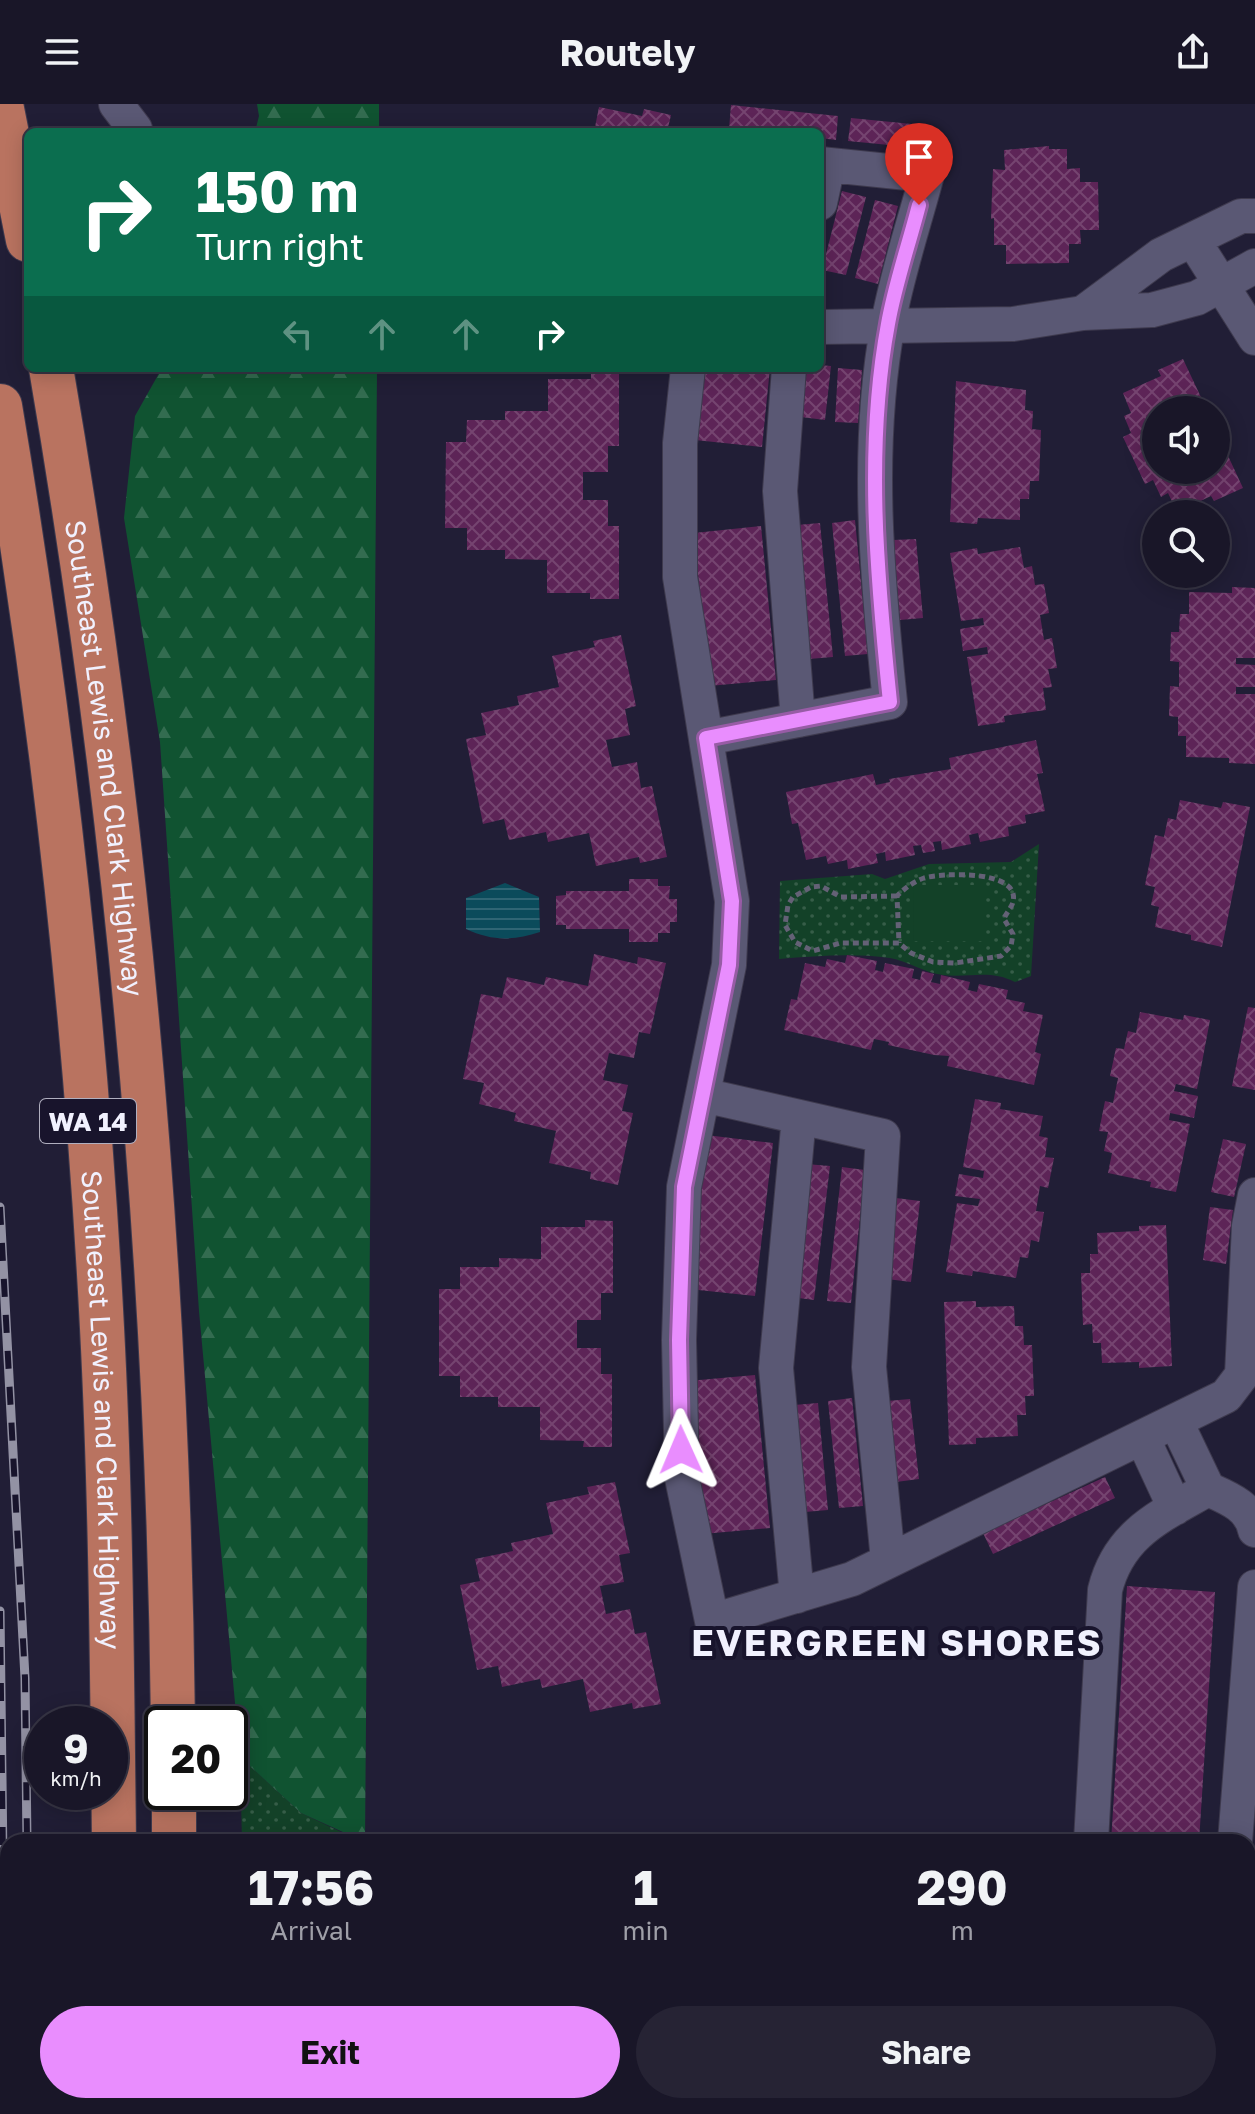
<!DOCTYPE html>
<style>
:root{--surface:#191628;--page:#262334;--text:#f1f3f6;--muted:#9f9fa8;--line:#373545;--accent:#e98dfe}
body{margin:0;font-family:"Golos Text",sans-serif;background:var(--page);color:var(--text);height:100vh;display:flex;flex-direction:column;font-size:30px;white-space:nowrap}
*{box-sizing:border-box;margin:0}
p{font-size:26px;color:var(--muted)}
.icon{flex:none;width:44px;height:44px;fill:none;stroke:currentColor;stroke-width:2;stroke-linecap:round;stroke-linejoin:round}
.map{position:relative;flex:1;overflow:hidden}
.side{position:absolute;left:0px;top:1730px;width:1256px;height:280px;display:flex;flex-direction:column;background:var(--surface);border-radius:24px 24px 0 0;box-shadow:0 4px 20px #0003,0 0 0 2px var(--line)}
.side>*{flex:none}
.guide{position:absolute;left:24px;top:24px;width:800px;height:244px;border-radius:12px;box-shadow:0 4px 20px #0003,0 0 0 2px var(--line);background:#0b6e4f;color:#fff;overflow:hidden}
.tools{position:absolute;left:1142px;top:292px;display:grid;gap:16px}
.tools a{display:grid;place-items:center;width:88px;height:88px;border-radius:50%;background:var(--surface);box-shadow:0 4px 20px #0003,0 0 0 2px var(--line);font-size:40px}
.speed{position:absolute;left:24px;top:1602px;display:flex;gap:16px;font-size:40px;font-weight:700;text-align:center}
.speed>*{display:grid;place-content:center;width:104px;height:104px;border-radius:50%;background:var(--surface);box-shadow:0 4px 20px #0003,0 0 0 2px var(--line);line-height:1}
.speed small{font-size:20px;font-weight:400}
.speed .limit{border:4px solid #111;border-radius:12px;background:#fff;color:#111}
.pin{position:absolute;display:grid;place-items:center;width:68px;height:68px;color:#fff;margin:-82px -34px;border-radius:50% 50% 50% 0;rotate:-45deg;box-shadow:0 0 8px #0007}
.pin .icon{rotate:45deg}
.me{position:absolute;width:88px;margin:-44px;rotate:359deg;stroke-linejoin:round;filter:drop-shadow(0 0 6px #0008)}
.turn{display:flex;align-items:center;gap:28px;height:168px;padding:0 40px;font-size:36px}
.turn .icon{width:104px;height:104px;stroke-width:2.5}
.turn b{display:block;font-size:56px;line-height:68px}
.lanes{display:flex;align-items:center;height:76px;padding:0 40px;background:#0003;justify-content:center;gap:40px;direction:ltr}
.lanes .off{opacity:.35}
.eta{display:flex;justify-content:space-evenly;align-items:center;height:136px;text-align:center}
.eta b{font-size:48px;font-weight:700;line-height:56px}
.action{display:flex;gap:16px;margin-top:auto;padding:16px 40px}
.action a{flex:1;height:92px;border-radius:48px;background:var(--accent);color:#111;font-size:32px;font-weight:700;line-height:92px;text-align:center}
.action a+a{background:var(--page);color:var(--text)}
header{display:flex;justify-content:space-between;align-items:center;height:104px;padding:0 40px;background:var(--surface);font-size:36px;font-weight:700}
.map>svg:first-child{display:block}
.green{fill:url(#green-dots)}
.forest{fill:url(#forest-firs)}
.pitch{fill:#134128}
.water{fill:url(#water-rules)}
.building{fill:url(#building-cross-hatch)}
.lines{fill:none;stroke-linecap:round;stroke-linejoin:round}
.minor-casing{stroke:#3e3a4e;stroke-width:36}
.highway-casing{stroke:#3e3a4e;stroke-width:46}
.path{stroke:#646176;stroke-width:5;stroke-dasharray:6 4;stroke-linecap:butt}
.minor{stroke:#5a5874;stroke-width:34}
.highway{stroke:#b97360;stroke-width:44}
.rail-casing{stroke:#9392a4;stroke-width:9}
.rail{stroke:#18142c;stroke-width:6;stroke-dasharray:18;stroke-linecap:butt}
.route-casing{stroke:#975ca5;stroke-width:20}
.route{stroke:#e98dfe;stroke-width:14}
.labels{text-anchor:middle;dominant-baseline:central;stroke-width:8;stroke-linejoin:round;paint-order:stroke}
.shield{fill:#18142c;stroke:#b0afbf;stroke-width:2}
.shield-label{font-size:26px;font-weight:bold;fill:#f1f1fe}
.street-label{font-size:28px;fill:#f1f1fe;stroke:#18142c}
.district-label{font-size:36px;font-weight:bold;letter-spacing:2px;fill:#f1f1fe;stroke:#18142c}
</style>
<header><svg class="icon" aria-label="menu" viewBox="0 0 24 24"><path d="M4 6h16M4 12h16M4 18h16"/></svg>Routely<svg class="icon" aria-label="share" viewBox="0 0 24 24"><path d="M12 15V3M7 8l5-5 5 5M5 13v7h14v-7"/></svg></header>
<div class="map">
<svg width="1255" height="2010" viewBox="0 0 1255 2010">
<defs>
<pattern id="green-dots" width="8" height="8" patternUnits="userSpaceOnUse" patternTransform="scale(2)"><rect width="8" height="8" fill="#134128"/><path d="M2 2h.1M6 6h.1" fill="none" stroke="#365d48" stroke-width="1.8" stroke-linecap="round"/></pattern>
<pattern id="forest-firs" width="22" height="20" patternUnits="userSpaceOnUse" patternTransform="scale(2)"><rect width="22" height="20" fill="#105331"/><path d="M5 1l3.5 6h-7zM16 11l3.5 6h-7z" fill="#336c50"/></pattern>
<pattern id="water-rules" width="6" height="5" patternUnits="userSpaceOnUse" patternTransform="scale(2)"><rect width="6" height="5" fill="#0b4b5b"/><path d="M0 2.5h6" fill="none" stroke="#2f6574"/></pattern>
<pattern id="building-cross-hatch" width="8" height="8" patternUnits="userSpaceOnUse" patternTransform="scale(2)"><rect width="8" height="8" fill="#5d2457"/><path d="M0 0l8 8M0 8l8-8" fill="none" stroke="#754470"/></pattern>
</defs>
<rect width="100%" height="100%" fill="#211e36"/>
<path class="green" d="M1039 740 1031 872 1015 878C990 865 970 874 943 871 925 869 908 857 890 854 853 849 817 852 779 855L780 777 872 770 885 775 929 760 1011 758Z
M240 1653 301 1709 362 1738H242Z
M248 2002H372V2010H248Z"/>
<path class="forest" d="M257 0H379V28H255L259 12Z
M162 264H377L365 1738 301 1709 240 1653 199 1207 160 638 124 414 135 312Z"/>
<path class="pitch" d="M913 781H985V837H914Z"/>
<path class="water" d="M505 779 539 793 540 828C512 837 492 837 466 825V794Z
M774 2002H902L901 2010H776Z"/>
<path class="building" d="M731 1 838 12 836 36 820 34V28L729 25Z
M599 3 642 12 644 5 671 11 667 28H594Z
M851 14 932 22 930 45 848 37Z
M1049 42V45H1067V65L1080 64V78H1098L1099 126H1080L1081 140H1069V159L1006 160V141H994V114L991 115 993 65 1005 66 1004 46Z
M842 87 866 93 846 171 822 166Z
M875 96 898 102 878 180 855 174Z
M1183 255 1207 306H1156V366H1216V326L1243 384 1214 397 1211 392 1177 408 1168 389 1161 393 1153 376 1145 380 1123 333 1131 329 1124 312 1131 309 1123 289 1161 272 1158 266Z
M820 261 831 262 825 316 801 313 807 264H820Z
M703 264H770L762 343 695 336Z
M838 264 862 266 858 319 835 318Z
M591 268 619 269V342H608V368H583V396H608V422H619V495H590V489H547V456L505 455V446H467V424H445L446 338H466L467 316H505V307H548V275H591Z
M956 277 1026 286 1025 306 1033 307 1032 325 1041 326 1039 377H1030L1029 395H1020V416L978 414 977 420 950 418Z
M855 416 868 550 845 552 832 419Z
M820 419 833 553 809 555 797 421Z
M761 422 776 576 709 582 694 429Z
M916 435 923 514 900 516 893 436Z
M1020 443 1024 464 1032 462 1035 481 1044 480 1049 509 1040 511 1044 536 1052 534 1057 564 1048 565 1052 583 1043 584 1046 606 1004 612 1005 618 978 622 967 553 988 550 987 543 963 547 960 525 984 521 983 514 961 517 950 449 977 444 978 450Z
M1232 483 1255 484V554H1236V560L1255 561V583H1236V590H1255V660L1229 659V654L1186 653V632H1178V613L1169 612 1170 582 1179 583V558L1170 557 1171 528H1179L1180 510H1189V488L1232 489Z
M621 531 636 602 625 605 630 631 606 636 612 663 637 658 641 684 652 682 667 753 640 759 639 753 596 762 589 729 548 738 546 728 509 736 504 715 483 720 466 635 486 631 481 609 519 601 517 592 559 583 552 552 595 543 593 537Z
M1036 636 1043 669 1037 670 1045 707 1025 711 1026 719 1008 723 1009 732 980 738 978 729 969 731 971 740 942 746 941 737 933 738 935 747 923 749 921 741 913 742 915 751 886 757 885 748 876 750 878 759 848 765 847 756 828 760 826 752 806 756 798 719 792 720 786 688 873 670 876 681 890 678 889 675 951 665 949 654Z
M1180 696 1221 704 1223 698 1250 703 1222 843 1191 836V831L1155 823 1159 803 1151 801 1155 783 1145 781 1155 731 1164 733 1168 714 1176 716Z
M629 775H658V782H670L669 795H677V818H670V829H658V838H629V825H566V821H556V792L566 791V787H629Z
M594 850 637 860 638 853 666 859 650 930 639 928 634 954 609 949 603 976 628 981 622 1007 633 1009 618 1081 590 1075 591 1068 549 1059 556 1027 514 1017 516 1009 479 1000 484 979 463 975 481 890 502 894 507 873 544 881 546 873 588 882Z
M847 851 877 857 875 866 883 868 885 859 914 865 912 874 920 876 922 867 934 870 931 878 940 880 941 871 970 878 968 886 977 888 979 880 1008 886 1006 895 1025 899 1023 907 1043 911 1035 948 1041 950 1034 981 947 962 949 952 934 951 888 941 889 938 874 935 871 946 784 926 791 895 797 896 805 859 825 863 827 855 845 859Z
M1248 903 1255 904V986L1232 982Z
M1140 908 1183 916 1184 911 1210 916 1197 985 1176 980 1174 987 1198 992 1194 1014 1170 1009 1169 1016 1190 1020 1176 1088 1150 1083 1151 1078 1108 1069 1112 1049 1104 1047 1108 1028 1099 1027 1105 997 1113 999 1118 974 1110 972 1116 944 1124 945 1128 927 1136 929Z
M975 995 1001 999 1000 1005 1043 1012 1039 1032 1048 1034 1045 1053 1054 1054 1048 1084 1040 1082 1036 1107 1044 1108 1039 1138 1031 1136 1028 1154 1020 1153 1016 1174 973 1167 972 1172 946 1168 957 1099 978 1102 980 1095 955 1092 959 1070 983 1074 984 1067 963 1063Z
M706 1031 773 1039 755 1192 689 1185Z
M1223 1035 1246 1040 1234 1093 1211 1088Z
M806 1060 830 1062 814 1196 791 1193Z
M842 1063 865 1066 851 1199 827 1197Z
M896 1094 920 1097 911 1178 887 1175Z
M1210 1103 1233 1106 1226 1160 1203 1156Z
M585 1116 613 1117V1189H601V1216H577V1244H601V1270H612V1343H583L584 1337 540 1336V1303H498V1293H460V1272H439V1185H460V1163H499V1154L541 1155V1123H585Z
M1166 1121 1172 1262 1139 1264V1258L1102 1259 1101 1239H1093L1092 1220 1083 1221 1081 1169H1090V1150H1098L1097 1129 1139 1127V1122Z
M976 1197V1203L1014 1202 1015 1222H1023L1024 1241H1032L1034 1292H1025L1026 1311H1017L1018 1332 976 1334V1340L949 1341 944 1198Z
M755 1271 770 1424 703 1430 688 1277Z
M852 1294 863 1402 839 1404 828 1297Z
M910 1295 919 1375 896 1378 887 1297Z
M818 1299 828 1406 805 1408 794 1301Z
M1105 1373 1115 1394 993 1450 983 1429Z
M615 1378 630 1449 619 1451 624 1478 600 1482 606 1510 630 1505 635 1530 646 1528 661 1600 633 1605 632 1599 590 1608 583 1575 542 1584 540 1575 502 1583 498 1562 477 1566 460 1481 480 1477 475 1455 513 1447 511 1439 553 1430 546 1399 589 1390 587 1383Z
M1127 1482 1215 1488 1199 1738H1111Z
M525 2002H756L755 2010H525Z
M1095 2002H1183V2010H1095Z"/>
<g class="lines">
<defs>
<path id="minor" d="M116 0 135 25
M820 99 828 61
M1255 112H1241L1161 151 1083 209 1152 206 1197 194 1255 162
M1193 136 1255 234
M820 223 1013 220 1083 209
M688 264 680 339V473L732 797 729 861 684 1083 679 1236 682 1374 712 1517 852 1475 1226 1292 1242 1271 1249 1122 1255 1091
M789 264 780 387 798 616
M706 634 890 598C877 473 865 344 888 220 897 170 914 120 927 71L820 60
M703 991 883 1032 869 1263 888 1456
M1176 1318 1208 1385C1228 1394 1250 1402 1255 1426
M1143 1335 1175 1404
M797 1492 776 1264 799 1013
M1091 1738 1105 1486C1119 1429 1161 1412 1208 1385
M1235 1738 1255 1483
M490 2002V2010
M938 2010 944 2002
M1213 2010 1214 2002"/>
<g id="highway">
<path d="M1 0 28 136"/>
<path id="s1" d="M51 264C128 711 168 1166 173 1620"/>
<path id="s2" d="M0 302C51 606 86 915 102 1224 111 1395 112 1566 114 1738"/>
<path d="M174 1688V1738"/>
<path d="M116 2002V2010"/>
<path d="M194 2002V2010"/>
</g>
</defs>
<use href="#minor" class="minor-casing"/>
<use href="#highway" class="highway-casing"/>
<path class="path" d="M897 792 841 793 821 782 811 783 793 793 788 801 785 821 795 838 813 847 840 839H899L911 849 933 858 955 859 1001 852 1011 842 1013 830 1004 815C1006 809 1012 803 1013 798 1021 765 941 769 924 774 913 778 905 784 897 792L899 839"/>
<use href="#minor" class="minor"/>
<use href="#highway" class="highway"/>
<defs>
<path id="rail" d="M0 1103 25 1574 27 1738
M0 1507 6 2010
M29 2002V2010"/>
</defs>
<use href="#rail" class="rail-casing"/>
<use href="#rail" class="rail"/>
</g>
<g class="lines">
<defs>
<path id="route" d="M681 1346 679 1236 684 1083 729 861 732 797 706 634 890 598C877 473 865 343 888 220 895 180 909 140 919 101"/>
</defs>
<use href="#route" class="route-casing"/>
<use href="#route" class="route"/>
</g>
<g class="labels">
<rect class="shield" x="40" y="995" width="96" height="44" rx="6"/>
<g class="shield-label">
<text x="88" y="1017">WA 14</text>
</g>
<g class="street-label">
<text stroke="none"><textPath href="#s1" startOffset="394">Southeast Lewis and Clark Highway</textPath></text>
<text stroke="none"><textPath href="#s2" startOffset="1010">Southeast Lewis and Clark Highway</textPath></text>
</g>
<g class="district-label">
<text x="897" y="1538">EVERGREEN SHORES</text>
</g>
</g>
</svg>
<div class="tools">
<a><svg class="icon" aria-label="sound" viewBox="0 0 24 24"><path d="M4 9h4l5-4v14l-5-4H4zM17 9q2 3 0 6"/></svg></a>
<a><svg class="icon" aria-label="search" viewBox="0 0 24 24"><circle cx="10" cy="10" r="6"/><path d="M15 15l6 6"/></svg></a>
</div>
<div class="speed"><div>9<small>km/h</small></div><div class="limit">20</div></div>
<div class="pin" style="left:919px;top:101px;background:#d93025"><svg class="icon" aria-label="arrive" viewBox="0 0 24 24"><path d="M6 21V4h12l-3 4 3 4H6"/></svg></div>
<svg class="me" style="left:681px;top:1346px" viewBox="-20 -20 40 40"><path d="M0-17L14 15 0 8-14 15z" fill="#e98dfe" stroke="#fff" stroke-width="4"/></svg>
<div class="guide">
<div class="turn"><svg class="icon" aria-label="right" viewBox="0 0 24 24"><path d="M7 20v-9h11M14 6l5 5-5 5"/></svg><div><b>150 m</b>Turn right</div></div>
<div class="lanes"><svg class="icon off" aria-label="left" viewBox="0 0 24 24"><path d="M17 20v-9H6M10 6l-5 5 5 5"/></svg><svg class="icon off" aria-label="ahead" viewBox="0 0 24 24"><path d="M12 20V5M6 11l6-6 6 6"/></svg><svg class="icon off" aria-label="ahead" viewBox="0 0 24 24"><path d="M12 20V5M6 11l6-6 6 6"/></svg><svg class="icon" aria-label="right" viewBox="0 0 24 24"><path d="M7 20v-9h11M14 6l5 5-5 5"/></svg></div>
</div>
<section class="side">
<div class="eta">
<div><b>17:56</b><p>Arrival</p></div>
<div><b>1</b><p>min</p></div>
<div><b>290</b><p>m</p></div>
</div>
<div class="action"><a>Exit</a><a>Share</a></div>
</section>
</div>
